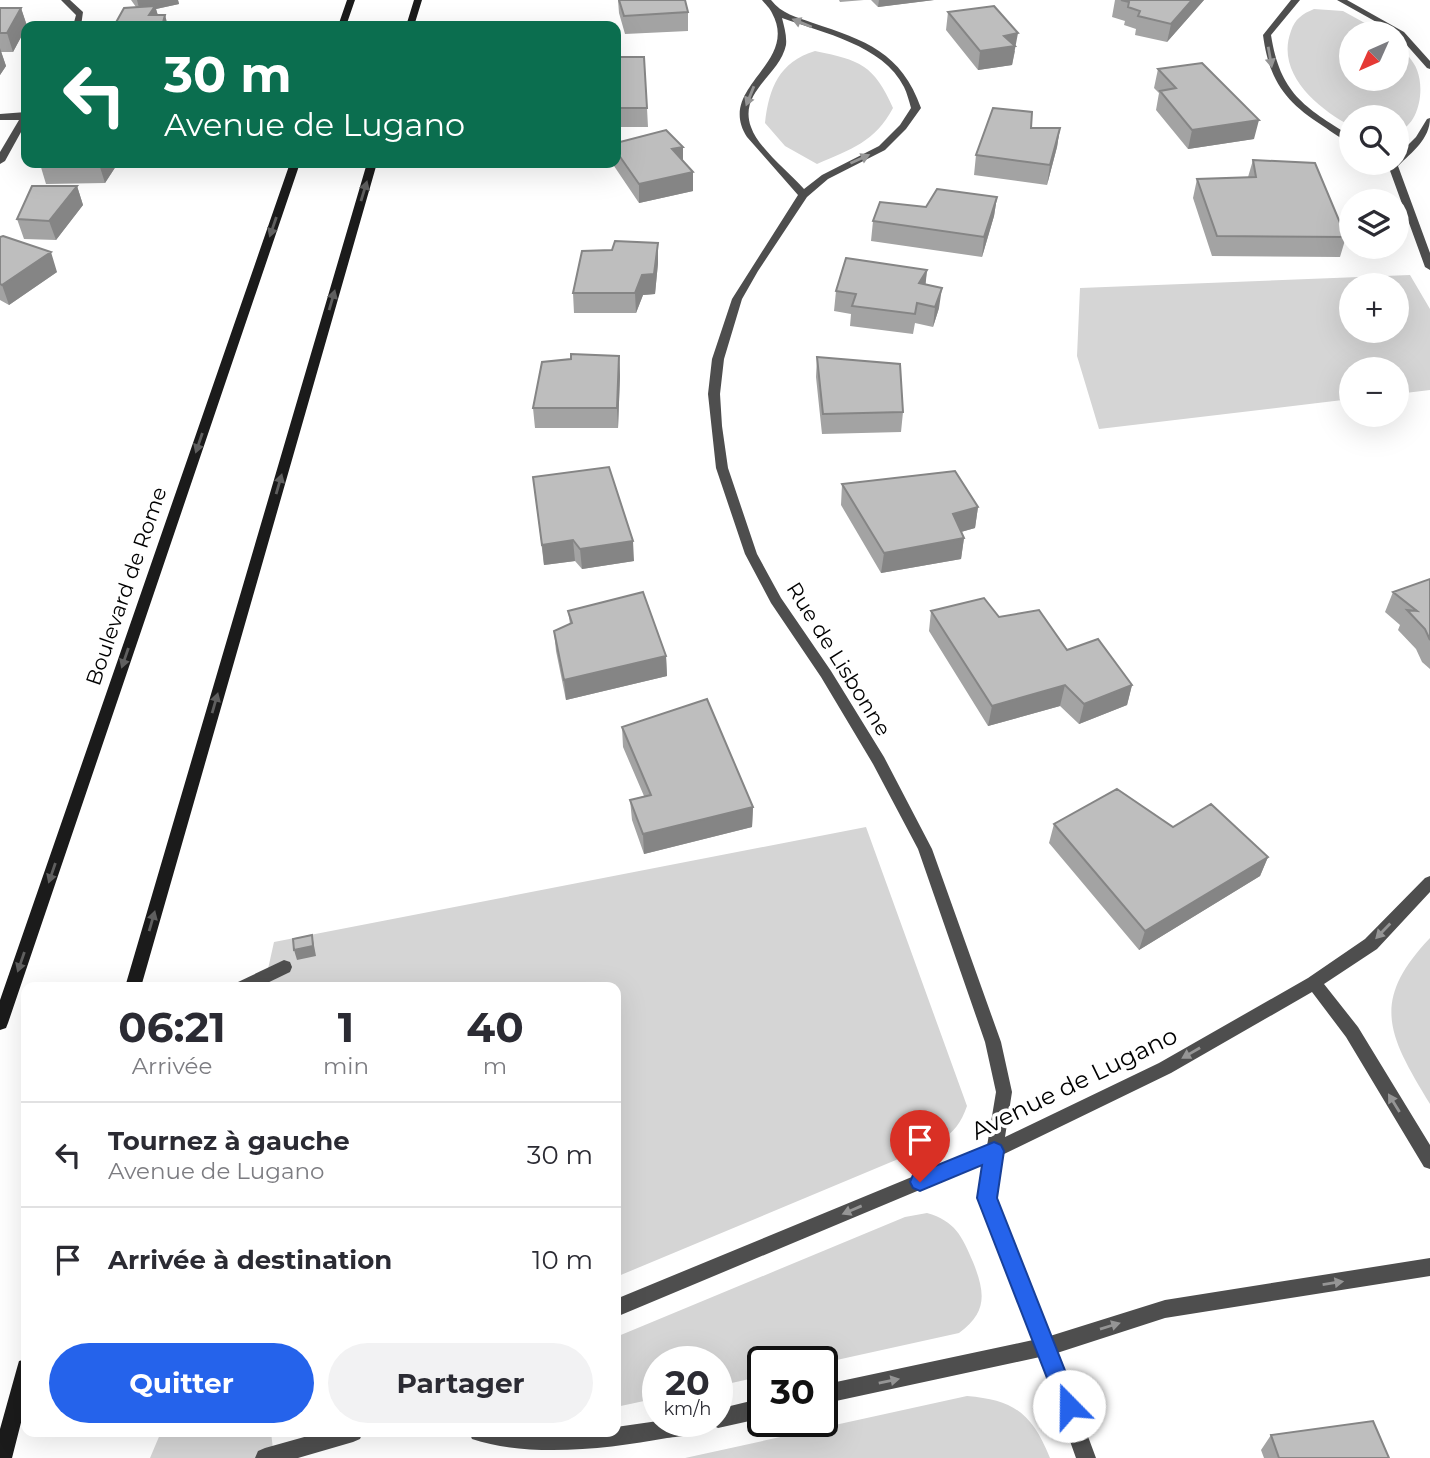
<!DOCTYPE html>
<html lang="fr">
<meta charset="utf-8">
<style>
:root{--surface:#fff;--page:#f2f2f3;--text:#2b2b33;--muted:#7c7c81;--line:#e1e1e2;--accent:#2563eb}
body{margin:0;font-family:Montserrat,sans-serif;background:var(--page);color:var(--text);height:100vh;display:flex;flex-direction:column;font-size:26px;white-space:nowrap}
*{box-sizing:border-box;margin:0}
p{font-size:23px;color:var(--muted)}
.icon{flex:none;width:38px;height:38px;fill:none;stroke:currentColor;stroke-width:2;stroke-linecap:round;stroke-linejoin:round}
.map{position:relative;flex:1;overflow:hidden}
.sheet{position:absolute;left:21px;top:982px;width:600px;height:455px;display:flex;flex-direction:column;background:var(--surface);border-radius:14px;box-shadow:0 7px 28px #0002}
.sheet>*{flex:none}
.top-card{position:absolute;left:21px;top:21px;width:600px;height:147px;border-radius:14px;box-shadow:0 7px 28px #0002;background:#0b6e4f;color:#fff;overflow:hidden}
.needle{width:46px;rotate:225deg}
.controls{position:absolute;left:1339px;top:21px;display:grid;gap:14px}
.controls a{display:grid;place-items:center;width:70px;height:70px;border-radius:50%;background:var(--surface);box-shadow:0 7px 28px #0002;font-size:35px}
.speed{position:absolute;left:642px;top:1346px;display:flex;gap:14px;font-size:35px;font-weight:700;text-align:center}
.speed>*{display:grid;place-content:center;width:91px;height:91px;border-radius:50%;background:var(--surface);box-shadow:0 7px 28px #0002;line-height:1}
.speed small{font-size:18px;font-weight:400}
.speed .limit{border:4px solid #111;border-radius:10px;background:#fff;color:#111}
.pin{position:absolute;display:grid;place-items:center;width:60px;height:60px;color:#fff;margin:-72px -30px;border-radius:50% 50% 50% 0;rotate:-45deg;box-shadow:0 0 7px #0007}
.pin .icon{rotate:45deg}
.me{position:absolute;width:77px;margin:-38px;rotate:338deg;stroke-linejoin:round;filter:drop-shadow(0 0 5px #0008)}
.turn{display:flex;align-items:center;gap:24px;height:147px;padding:0 28px;font-size:32px}
.turn .icon{width:91px;height:91px;stroke-width:2.5}
.turn b{display:block;font-size:49px;line-height:60px}
.eta{display:flex;justify-content:space-evenly;align-items:center;height:119px;text-align:center}
.eta b{font-size:42px;font-weight:700;line-height:49px}
.button{display:flex;gap:14px;margin-top:auto;padding:14px 28px}
.button a{flex:1;height:80px;border-radius:42px;background:var(--accent);color:#fff;font-size:28px;font-weight:700;line-height:80px;text-align:center}
.button a+a{background:var(--page);color:var(--text)}
ul{padding:0;list-style:none}
li{display:flex;align-items:center;gap:21px;height:105px;padding:0 28px;border-top:2px solid var(--line)}
li div{flex:1}
li b{display:block;font-size:26px}
li em{font-style:normal}
.map>svg:first-child{display:block}
.green{fill:#d5d5d5;fill-rule:evenodd}
.lines{fill:none;stroke-linecap:round;stroke-linejoin:round}
.lane{fill:#4e4e4e;fill-rule:evenodd}
.street{fill:#4e4e4e;fill-rule:evenodd}
.secondary{fill:#1b1b1b;fill-rule:evenodd}
.wall{fill:#a3a3a3}
.shaded-wall{fill:#858585}
.building{fill:#bebebe;stroke:#858585;stroke-width:2}
.oneway{fill:#959595}
.oneway2{fill:#5f5f5f}
.route{fill:#2563eb;stroke:#184099;stroke-width:2}
.labels{text-anchor:middle;dominant-baseline:central;stroke-width:7;stroke-linejoin:round;paint-order:stroke}
.street-label{font-size:21px;fill:#000;stroke:#fff}
.near-street-label{font-size:24px;fill:#000;stroke:#fff}
</style>
<div class="map">
<svg width="1430" height="1458" viewBox="0 0 1430 1458">
<rect width="100%" height="100%" fill="#fff"/>
<path class="green" d="M1314 9 1343 11 1383 33H1351V79H1396L1397 44C1404 51 1414 61 1417 70 1425 90 1419 125 1397 132L1396 117H1351V126C1318 109 1275 73 1291 31 1295 19 1302 14 1314 9Z
M815 51C860 60 874 65 893 108 875 142 851 149 817 164L785 146 765 123C769 88 779 62 815 51Z
M1410 275 1430 309V390L1397 394 1396 369H1351V399L1099 429 1077 356 1080 288ZM1396 285V331H1351V285Z
M866 827 967 1106C961 1123 954 1132 939 1142L616 1277V987H264L274 942Z
M1430 938V1104C1389 1036 1369 1002 1430 938Z
M927 1213C955 1221 962 1236 973 1262 985 1292 988 1312 959 1333L823 1363 763 1362V1376L718 1386V1362H658V1398L616 1407V1337L905 1217Z
M967 1396C1015 1400 1032 1414 1050 1458H685Z
M161 1432H271L274 1458H150Z"/>
<g class="lines">
<path class="lane" d="M284 960 290 962 292 967 290 972 259 987H236L238 982Z"/>
<path class="street" d="M61 0H70L83 12 81 26H73L76 15Z
M762 0H771C782 14 796 17 813 23 865 40 902 53 921 108L906 129 885 150 828 179 807 197 758 271 742 299 724 359 720 394 722 426 728 468 757 554 781 598 831 671 884 757 932 849 1001 1042 1012 1092 1005 1137 1159 1063 1308 978 1365 939 1425 878 1430 876V892L1377 949 1324 984 1358 1027 1430 1145V1169L1424 1167 1346 1037 1312 992 1171 1073 1002 1155 996 1198 1050 1336 1165 1300 1430 1258V1276L1165 1318 1057 1353 1096 1458H1076L1040 1357 822 1404V1385L1033 1340 978 1198 984 1163 616 1317V1299L987 1146 996 1092 985 1042 918 849 873 764 821 677 771 603 745 554 716 468 708 394 712 359 732 299 798 195 747 137C715 87 800 64 772 13 770 8 765 4 762 0ZM782 18C823 33 883 45 904 87 907 93 909 101 911 108L900 125 879 146 822 175 804 189C789 172 758 148 751 127 738 92 780 75 786 45 787 36 784 26 782 18Z
M1291 0H1300L1271 35C1280 93 1304 107 1351 136V143C1341 139 1332 132 1323 126 1285 102 1269 80 1263 35Z
M1337 0H1347L1404 32 1430 61V69L1427 68 1396 33Z
M26 112V123L5 161 0 164V152L19 120H0V114Z
M1430 118C1430 139 1412 152 1398 166L1430 253V270L1425 267 1389 168 1383 163H1396V157L1416 137 1427 119Z
M763 1398V1418L718 1428 714 1426C703 1435 681 1436 667 1438 608 1449 529 1458 472 1439L469 1432H616V1427L658 1421H718V1409Z
M322 1432H363L360 1439 353 1442 298 1458H255L258 1451 265 1448Z"/>
<path class="secondary" d="M347 0H355L346 26H338Z
M414 0H422L414 26H406Z
M290 163H300L8 1023 6 1028 0 1030V1000Z
M367 163H377L141 987H125Z
M26 1359V1403L12 1458H0V1429L17 1368 19 1361Z"/>
</g>
<path class="wall" d="M131 0H178L179 4 156 9 158 15 168 26 136 7Z
M618 0H685L688 12V31L625 34 619 13Z
M839 0H864L840 2Z
M871 0H934L878 7Z
M1115 0H1204L1167 42 1135 35 1136 29 1124 25 1125 21 1112 17Z
M0 8H21L27 26 13 52H1L6 66 0 75Z
M948 12 1015 51 1012 65 978 70 946 30Z
M616 57 647 108 648 127H616Z
M1158 69 1254 139 1188 149 1156 110 1159 93 1154 88Z
M1031 128H1060L1057 147 1047 185 974 175 976 155Z
M616 143 683 161 693 172V191L639 203 612 163H616Z
M1253 160 1346 237 1340 257 1212 256 1193 198 1197 179 1248 177Z
M118 163 105 183 46 184 40 164Z
M77 186 83 205 56 240 24 239 17 219Z
M997 197 994 216 982 257 871 241 873 221 926 207Z
M0 237 57 272 9 305 0 300Z
M658 263 655 294 643 295 636 313H574L573 293Z
M927 270 925 285 939 308 933 327 915 323 913 334 850 326 851 314 834 311 836 291Z
M619 356 620 376 618 428H535L533 408Z
M817 357 903 412 901 432 822 434 816 377Z
M533 477 634 561 582 569 575 561 544 565Z
M842 484 978 507 975 528 961 532 964 538 961 559 881 573 841 505Z
M1430 579V669L1422 662 1416 649 1398 630 1400 625 1385 612 1393 592Z
M568 611 666 656 667 676 566 700 556 651 554 631 570 624Z
M931 611 999 617 1067 650 1132 685 1127 705 1079 724 1060 706 988 726 929 631Z
M622 727 753 807 752 827 644 854 632 820 630 800 644 796 623 747Z
M1054 824 1173 827 1268 857 1260 876 1139 950 1049 843Z
M1271 1435 1389 1458H1264L1261 1450Z"/>
<path class="shaded-wall" d="M137 0H178L179 4 156 9 160 24 140 12Z
M879 0H934L878 7Z
M1192 0H1204L1167 42 1171 24Z
M21 8 27 26 13 52 7 33Z
M165 15 168 26H162Z
M1018 33 1012 65 978 70 980 51 1004 36Z
M0 48 6 66 0 75Z
M1259 120 1254 139 1188 149 1192 130Z
M1060 128 1057 147 1047 185 1050 165Z
M683 147V167L672 149Z
M100 163H118L105 183 99 164Z
M693 172V191L639 203V184Z
M77 186 83 205 56 240 49 221Z
M997 197 994 216 982 257 984 237Z
M658 243V263L655 294 643 295 636 313 635 293 642 275Z
M51 252 57 272 9 305 2 285Z
M927 270 925 290 919 283Z
M942 288 939 308 933 327 935 307Z
M619 356 620 376 618 428 617 408Z
M978 507 975 528 950 535 953 514Z
M964 538 961 559 881 573 884 553Z
M573 540 575 561 544 565 542 545Z
M633 541 634 561 582 569 580 549Z
M666 656 667 676 566 700 564 680Z
M1065 685 1060 706 988 726 992 706Z
M1132 685 1127 705 1079 724 1084 704Z
M753 807 752 827 644 854 643 834Z
M1268 857 1260 876 1139 950 1145 931Z
M312 935 316 956 297 960 294 950Z"/>
<path class="building" d="M619 0H685L688 12 624 16Z
M1121 0H1192L1171 24 1138 16 1140 11 1128 7 1129 2Z
M155 6 149 15H165L162 26H114L124 8Z
M994 6 1018 33 1004 36 1015 46 980 51 948 12Z
M0 8H21L7 33H0Z
M616 57H644L647 108H616Z
M1202 63 1259 120 1192 130 1160 91 1176 88 1158 69Z
M993 108 1032 112 1031 128H1060L1050 165 976 155Z
M666 130 683 147 672 149 693 172 639 184 616 151V143Z
M1253 160 1315 163 1346 237 1217 236 1197 179 1256 177Z
M41 163H100L99 164H40Z
M32 186H77L49 221 17 219Z
M937 189 997 197 984 237 873 221 880 202 926 207Z
M3 236 51 252 2 285 0 284V237Z
M615 241 658 243 654 274 642 275 635 293H573L582 251 612 250Z
M846 258 927 270 919 283 942 288 935 307 917 303 915 314 852 306 856 294 836 291Z
M571 354 619 356 617 408H533L542 362 571 359Z
M817 357 900 364 903 412 823 414Z
M609 467 633 541 580 549 573 540 542 545 533 477Z
M955 471 978 507 953 514 964 538 884 553 842 484Z
M1430 579V640L1425 629 1407 610 1417 611 1393 592Z
M643 592 666 656 564 680 554 631 572 623 568 611Z
M984 598 999 617 1039 610 1067 650 1098 639 1132 685 1084 704 1065 685 992 706 931 611Z
M707 699 753 807 643 834 630 800 651 795 622 727Z
M1117 789 1173 827 1211 804 1268 857 1145 931 1054 824Z
M312 935 313 946 294 950 293 939Z
M1373 1421 1389 1458H1279L1271 1435Z"/>
<defs><path id="oneway-solid" d="M-6-.8H1V-3.2L6.5 0L1 3.2V.8H-6Z" transform="scale(1.75)"/></defs>
<g class="oneway">
<use href="#oneway-solid" transform="translate(802 23) rotate(-158)"/>
<use href="#oneway-solid" transform="translate(1270 57) rotate(80)"/>
<use href="#oneway-solid" transform="translate(750 96) rotate(112)"/>
<use href="#oneway-solid" transform="translate(860 159) rotate(-24)"/>
<use href="#oneway-solid" transform="translate(1383 931) rotate(134)"/>
<use href="#oneway-solid" transform="translate(1191 1053) rotate(150)"/>
<use href="#oneway-solid" transform="translate(1394 1103) rotate(-122)"/>
<use href="#oneway-solid" transform="translate(852 1210) rotate(157)"/>
<use href="#oneway-solid" transform="translate(1333 1283) rotate(-9)"/>
<use href="#oneway-solid" transform="translate(1110 1326) rotate(-17)"/>
<use href="#oneway-solid" transform="translate(889 1381) rotate(-12)"/>
</g>
<g class="oneway2">
<use href="#oneway-solid" transform="translate(364 191) rotate(-73)"/>
<use href="#oneway-solid" transform="translate(273 227) rotate(109)"/>
<use href="#oneway-solid" transform="translate(332 300) rotate(-74)"/>
<use href="#oneway-solid" transform="translate(199 443) rotate(109)"/>
<use href="#oneway-solid" transform="translate(279 484) rotate(-74)"/>
<use href="#oneway-solid" transform="translate(125 658) rotate(109)"/>
<use href="#oneway-solid" transform="translate(215 703) rotate(-74)"/>
<use href="#oneway-solid" transform="translate(52 873) rotate(109)"/>
<use href="#oneway-solid" transform="translate(152 921) rotate(-74)"/>
<use href="#oneway-solid" transform="translate(21 962) rotate(109)"/>
</g>
<path class="route" d="M994 1142 1001 1145 1004 1151 997 1198 1079 1406 1076 1414 1069 1417 1061 1414 977 1198 982 1165 920 1191 913 1188 910 1182 913 1175Z"/>
<g class="labels">
<g class="street-label">
<text transform="translate(126 586) rotate(-71)">Boulevard de Rome</text>
<text transform="translate(839 659) rotate(58)">Rue de Lisbonne</text>
</g>
<g class="near-street-label">
<text transform="translate(1074 1083) rotate(-26)">Avenue de Lugano</text>
</g>
</g>
</svg>
<div class="controls">
<a><svg class="needle" viewBox="-14 -14 28 28"><path d="M0-13l5 13h-10z" fill="#e53935"/><path d="M0 13l5-13h-10z" fill="#7c7c81"/></svg></a>
<a><svg class="icon" aria-label="search" viewBox="0 0 24 24"><circle cx="10" cy="10" r="6"/><path d="M15 15l6 6"/></svg></a>
<a><svg class="icon" aria-label="layers" viewBox="0 0 24 24"><path d="M12 4l9 5-9 5-9-5zM3 14l9 5 9-5"/></svg></a>
<a>+</a>
<a>−</a>
</div>
<div class="speed"><div>20<small>km/h</small></div><div class="limit">30</div></div>
<div class="pin" style="left:920px;top:1182px;background:#d93025"><svg class="icon" aria-label="arrive" viewBox="0 0 24 24"><path d="M6 21V4h12l-3 4 3 4H6"/></svg></div>
<svg class="me" style="left:1069px;top:1406px" viewBox="-20 -20 40 40"><circle r="19" fill="#fff"/><path d="M0-13L10 11 0 6-10 11z" fill="#2563eb"/></svg>
<div class="top-card">
<div class="turn"><svg class="icon" aria-label="left" viewBox="0 0 24 24"><path d="M17 20v-9H6M10 6l-5 5 5 5"/></svg><div><b>30 m</b>Avenue de Lugano</div></div>
</div>
<section class="sheet">
<div class="eta">
<div><b>06:21</b><p>Arrivée</p></div>
<div><b>1</b><p>min</p></div>
<div><b>40</b><p>m</p></div>
</div>
<ul>
<li><svg class="icon" aria-label="left" viewBox="0 0 24 24"><path d="M17 20v-9H6M10 6l-5 5 5 5"/></svg><div><b>Tournez à gauche</b><p>Avenue de Lugano</p></div><em>30 m</em></li>
<li><svg class="icon" aria-label="arrive" viewBox="0 0 24 24"><path d="M6 21V4h12l-3 4 3 4H6"/></svg><div><b>Arrivée à destination</b></div><em>10 m</em></li>
</ul>
<div class="button"><a>Quitter</a><a>Partager</a></div>
</section>
</div>
